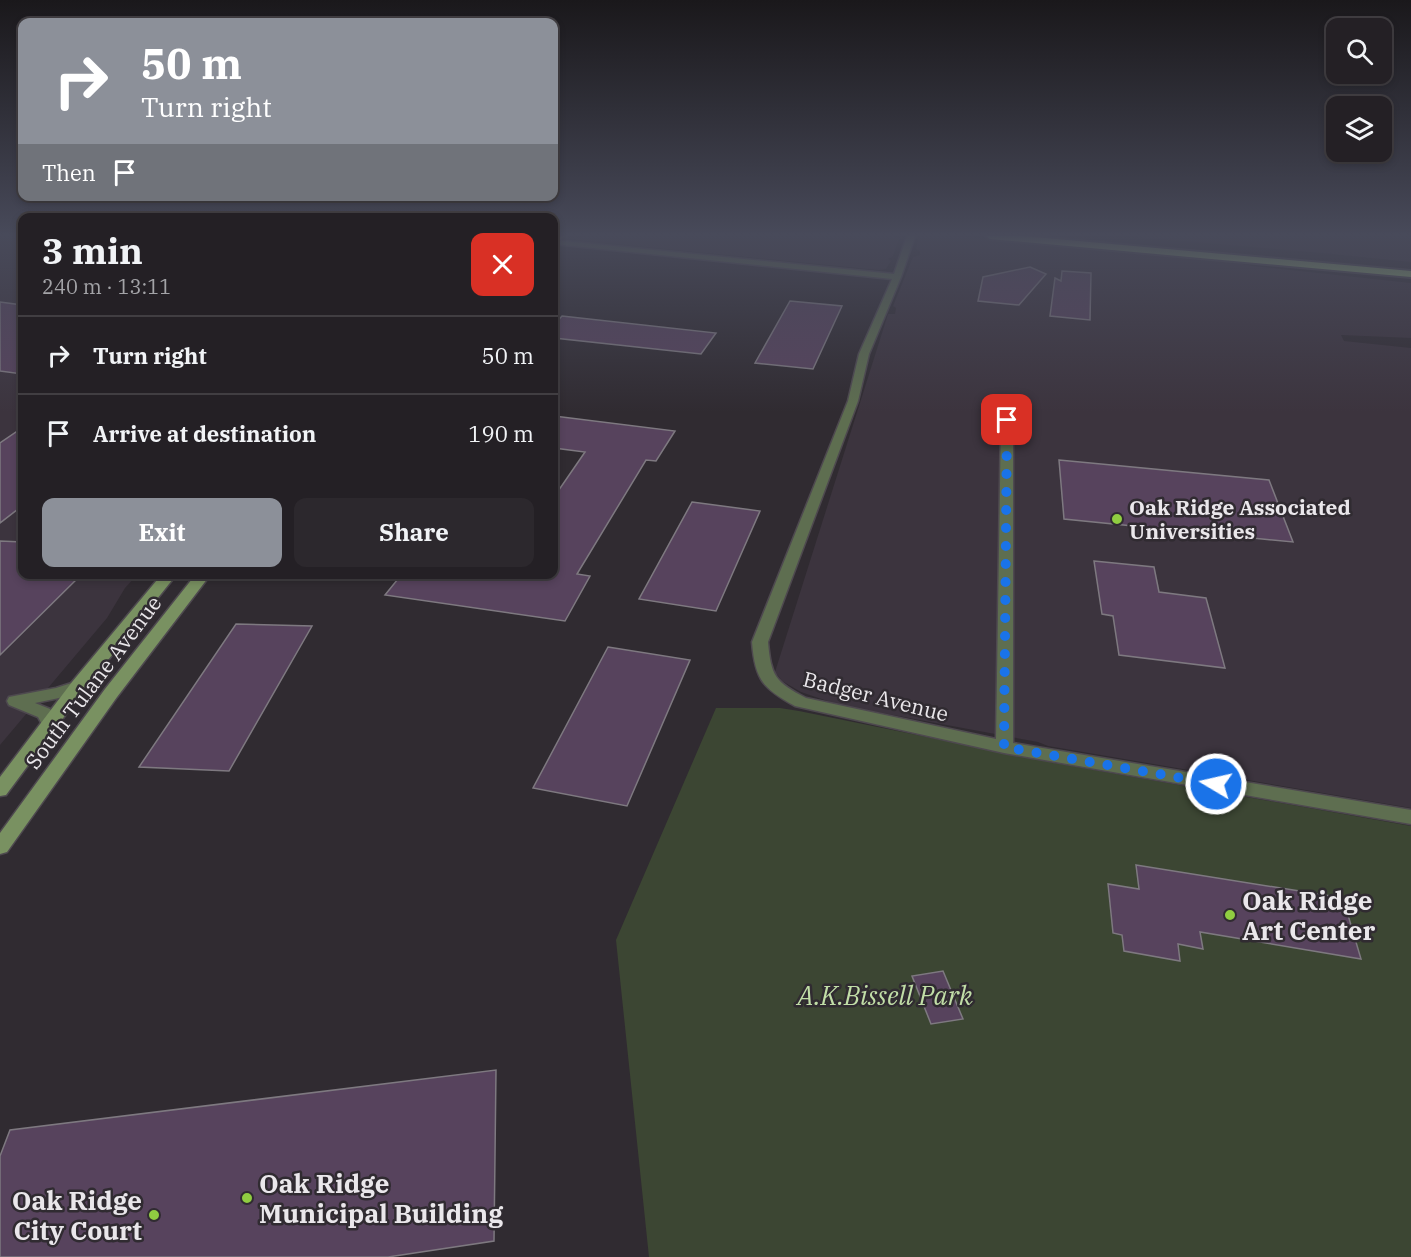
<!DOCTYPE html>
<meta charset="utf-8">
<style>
:root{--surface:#242025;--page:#2c282d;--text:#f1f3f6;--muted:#a3a3a7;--line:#413e42;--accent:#8c9099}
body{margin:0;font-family:"IBM Plex Serif",serif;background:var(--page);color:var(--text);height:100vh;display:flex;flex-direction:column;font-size:22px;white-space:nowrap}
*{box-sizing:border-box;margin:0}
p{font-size:20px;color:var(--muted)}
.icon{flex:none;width:33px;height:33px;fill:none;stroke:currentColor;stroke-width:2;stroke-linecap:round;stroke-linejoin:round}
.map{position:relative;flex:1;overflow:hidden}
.details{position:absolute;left:18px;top:213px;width:540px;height:366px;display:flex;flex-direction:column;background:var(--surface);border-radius:12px;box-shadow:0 3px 9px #0003,0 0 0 2px var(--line)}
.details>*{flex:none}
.top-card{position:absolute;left:18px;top:18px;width:540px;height:183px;border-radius:12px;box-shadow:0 3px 9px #0003,0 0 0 2px var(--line);background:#8c9099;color:#fff;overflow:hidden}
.controls{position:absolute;left:1326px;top:18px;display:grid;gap:12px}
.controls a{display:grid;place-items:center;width:66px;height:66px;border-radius:12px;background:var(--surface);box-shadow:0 3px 9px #0003,0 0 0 2px var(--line);font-size:30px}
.pin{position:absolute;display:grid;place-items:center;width:51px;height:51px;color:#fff;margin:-26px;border-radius:12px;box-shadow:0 3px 9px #0006}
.me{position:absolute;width:66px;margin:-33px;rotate:279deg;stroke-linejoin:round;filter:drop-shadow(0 0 4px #0008)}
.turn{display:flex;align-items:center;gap:21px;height:126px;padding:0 24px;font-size:27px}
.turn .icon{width:78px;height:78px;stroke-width:2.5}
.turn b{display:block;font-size:42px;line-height:51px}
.then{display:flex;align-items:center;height:57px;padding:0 24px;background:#0003;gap:12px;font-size:22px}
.round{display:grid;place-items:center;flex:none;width:63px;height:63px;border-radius:12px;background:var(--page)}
.head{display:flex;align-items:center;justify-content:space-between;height:102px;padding:0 24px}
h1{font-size:36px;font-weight:700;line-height:45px}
.button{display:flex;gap:12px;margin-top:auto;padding:12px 24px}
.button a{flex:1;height:69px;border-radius:12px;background:var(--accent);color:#fff;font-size:24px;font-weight:700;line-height:69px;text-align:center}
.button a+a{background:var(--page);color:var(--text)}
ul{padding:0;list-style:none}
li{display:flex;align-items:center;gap:18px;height:78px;padding:0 24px;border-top:2px solid var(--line)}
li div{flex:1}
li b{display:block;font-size:22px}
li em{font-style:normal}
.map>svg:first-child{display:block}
.built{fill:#3c343e}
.green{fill:#3c4633}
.building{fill:#57435d;stroke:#7e7980;stroke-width:1.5}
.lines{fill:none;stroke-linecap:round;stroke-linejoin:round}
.minor-casing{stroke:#4e494f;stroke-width:3}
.tertiary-casing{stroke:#4e494f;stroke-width:3}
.secondary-casing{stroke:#4e494f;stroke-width:3}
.trunk-casing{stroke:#4e494f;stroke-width:4}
.minor{fill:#5e6e50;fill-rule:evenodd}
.tertiary{fill:#5e6e50;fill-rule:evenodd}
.secondary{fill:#799161;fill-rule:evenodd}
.trunk{fill:#97ba75;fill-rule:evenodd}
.route{stroke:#1a73e8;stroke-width:10;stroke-dasharray:0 18}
.poi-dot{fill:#90cd41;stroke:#302b31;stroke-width:2}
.labels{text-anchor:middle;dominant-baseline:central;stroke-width:5;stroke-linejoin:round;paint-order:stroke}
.poi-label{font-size:21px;font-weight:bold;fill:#eae7eb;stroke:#302b31;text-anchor:start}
.street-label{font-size:21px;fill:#eae7eb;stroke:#302b31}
.near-poi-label{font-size:26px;font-weight:bold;fill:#eae7eb;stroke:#302b31;text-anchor:start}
.near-park-label{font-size:26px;font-style:italic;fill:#c1dea7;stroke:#302b31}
</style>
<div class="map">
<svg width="1411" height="1257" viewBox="0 0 1411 1257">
<rect width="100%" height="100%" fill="#302b31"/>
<path class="built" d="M0 236H22V574L137 575 125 588 107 618 0 745Z
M585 236H893L899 239 893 256 888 259 891 261 886 269 879 270 574 240Z
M919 236H953L1214 258 1253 266 1411 283V338L1341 335 1344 341 1411 348V808L1048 746 1038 742 839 705 801 692 782 681 775 672 888 314H895L896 308 893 306 913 257 920 255V251L916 249Z
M1126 236H1411V262L1322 253Z"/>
<path class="green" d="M716 708H780L799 711 1055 763 1411 826V1257H649L616 940Z"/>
<path class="building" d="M1030 267 1046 274 1019 305 978 301 983 277Z
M1062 271 1091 273 1090 320 1050 316 1055 278 1061 281Z
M790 301 842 306 813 369 755 363Z
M0 302 22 305V374L0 371Z
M562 316 716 333 701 354 554 338V325Z
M554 416 675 431 656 461 646 460 577 574 590 576 565 621 385 595 402 574H554V497L585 452 554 448Z
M22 428V506L0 523V443Z
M1059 460 1269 480 1293 542 1064 519Z
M692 502 760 511 716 611 639 599Z
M0 541 22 542V574H82L0 655Z
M1094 561 1154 567 1159 592 1206 598 1225 668 1119 655 1113 616 1102 614Z
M236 624 312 626 229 771 139 767Z
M608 647 690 660 627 806 533 788Z
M1136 865 1343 898 1361 959 1200 932 1203 949 1178 944 1180 961 1124 951 1122 935 1113 933 1108 884 1139 889Z
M943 971 963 1019 931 1024 912 976Z
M496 1070 494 1241 388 1257H0V1156L10 1130Z"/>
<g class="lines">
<defs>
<path id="minor" d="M907 236H915L901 277 869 354 858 401 768 642C771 676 775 682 806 698L996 739 1001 420 1007 417 1013 420V743L1411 810V824L1004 753 795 706C762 688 755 679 752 642L848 401 859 354 892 279 554 244V240L894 274Z"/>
<path id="tertiary" d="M78 681 86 686 84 690 59 698 35 703 50 709 58 724 56 728H44L38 717 9 705 7 701 9 697 56 688Z"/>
<path id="secondary" d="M556 236H565L554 244Z
M162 574H177L84 690 6 795 0 796V777L72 682Z
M196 574H211L117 697 7 852 0 854V833L105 689Z"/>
<path id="trunk" d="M986 236H1023L1411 271V277L990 239Z"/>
</defs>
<use href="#minor" class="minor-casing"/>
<use href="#tertiary" class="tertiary-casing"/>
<use href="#secondary" class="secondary-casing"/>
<use href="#trunk" class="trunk-casing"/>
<use href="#minor" class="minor"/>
<use href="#tertiary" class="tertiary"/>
<use href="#secondary" class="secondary"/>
<use href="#trunk" class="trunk"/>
</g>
<linearGradient id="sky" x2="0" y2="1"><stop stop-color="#1a181b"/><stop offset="0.57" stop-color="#484a5a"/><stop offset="1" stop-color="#484a5a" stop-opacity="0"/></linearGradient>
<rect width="1411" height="412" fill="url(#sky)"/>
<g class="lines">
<path class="route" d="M1007 420 1004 747 1216 784"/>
</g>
<g class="poi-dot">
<circle cx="1117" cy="519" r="6"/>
<circle cx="1230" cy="915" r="6"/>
<circle cx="247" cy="1198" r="6"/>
<circle cx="154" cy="1215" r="6"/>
</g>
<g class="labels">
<g class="poi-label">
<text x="1129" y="507">Oak Ridge Associated<tspan x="1129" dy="24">Universities</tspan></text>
</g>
<g class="street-label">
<text transform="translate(93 682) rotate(-53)">South Tulane Avenue</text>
<text transform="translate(876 696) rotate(14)">Badger Avenue</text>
</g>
<g class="near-poi-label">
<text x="1242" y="900">Oak Ridge<tspan x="1242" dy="30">Art Center</tspan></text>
<text x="259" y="1183">Oak Ridge<tspan x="259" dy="30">Municipal Building</tspan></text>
<text x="142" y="1200" text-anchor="end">Oak Ridge<tspan x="142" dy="30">City Court</tspan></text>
</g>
<g class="near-park-label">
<text x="885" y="995">A.K.Bissell Park</text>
</g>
</g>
</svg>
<div class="controls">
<a><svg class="icon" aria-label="search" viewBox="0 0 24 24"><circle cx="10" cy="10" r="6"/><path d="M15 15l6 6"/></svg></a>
<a><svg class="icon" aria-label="layers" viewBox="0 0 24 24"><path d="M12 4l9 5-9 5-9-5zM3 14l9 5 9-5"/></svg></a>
</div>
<div class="pin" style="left:1007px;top:420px;background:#d93025"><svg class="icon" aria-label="arrive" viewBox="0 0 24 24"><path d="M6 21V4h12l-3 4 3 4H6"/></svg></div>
<svg class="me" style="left:1216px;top:784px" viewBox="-20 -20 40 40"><circle r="17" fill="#1a73e8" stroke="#fff" stroke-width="3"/><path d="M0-11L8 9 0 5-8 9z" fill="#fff"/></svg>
<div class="top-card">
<div class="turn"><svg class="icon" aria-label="right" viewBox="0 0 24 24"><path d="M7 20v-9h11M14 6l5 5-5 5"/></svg><div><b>50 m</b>Turn right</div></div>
<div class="then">Then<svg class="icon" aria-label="arrive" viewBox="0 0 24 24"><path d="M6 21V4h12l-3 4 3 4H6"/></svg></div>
</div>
<section class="details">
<div class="head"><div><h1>3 min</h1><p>240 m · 13:11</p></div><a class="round" style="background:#d93025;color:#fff"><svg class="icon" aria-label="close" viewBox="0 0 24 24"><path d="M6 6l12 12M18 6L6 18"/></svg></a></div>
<ul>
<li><svg class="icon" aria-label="right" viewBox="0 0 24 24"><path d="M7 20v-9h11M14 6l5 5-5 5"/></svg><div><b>Turn right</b></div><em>50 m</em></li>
<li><svg class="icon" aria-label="arrive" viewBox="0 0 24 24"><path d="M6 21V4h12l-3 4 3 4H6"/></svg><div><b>Arrive at destination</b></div><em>190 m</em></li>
</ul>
<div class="button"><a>Exit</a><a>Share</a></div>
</section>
</div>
